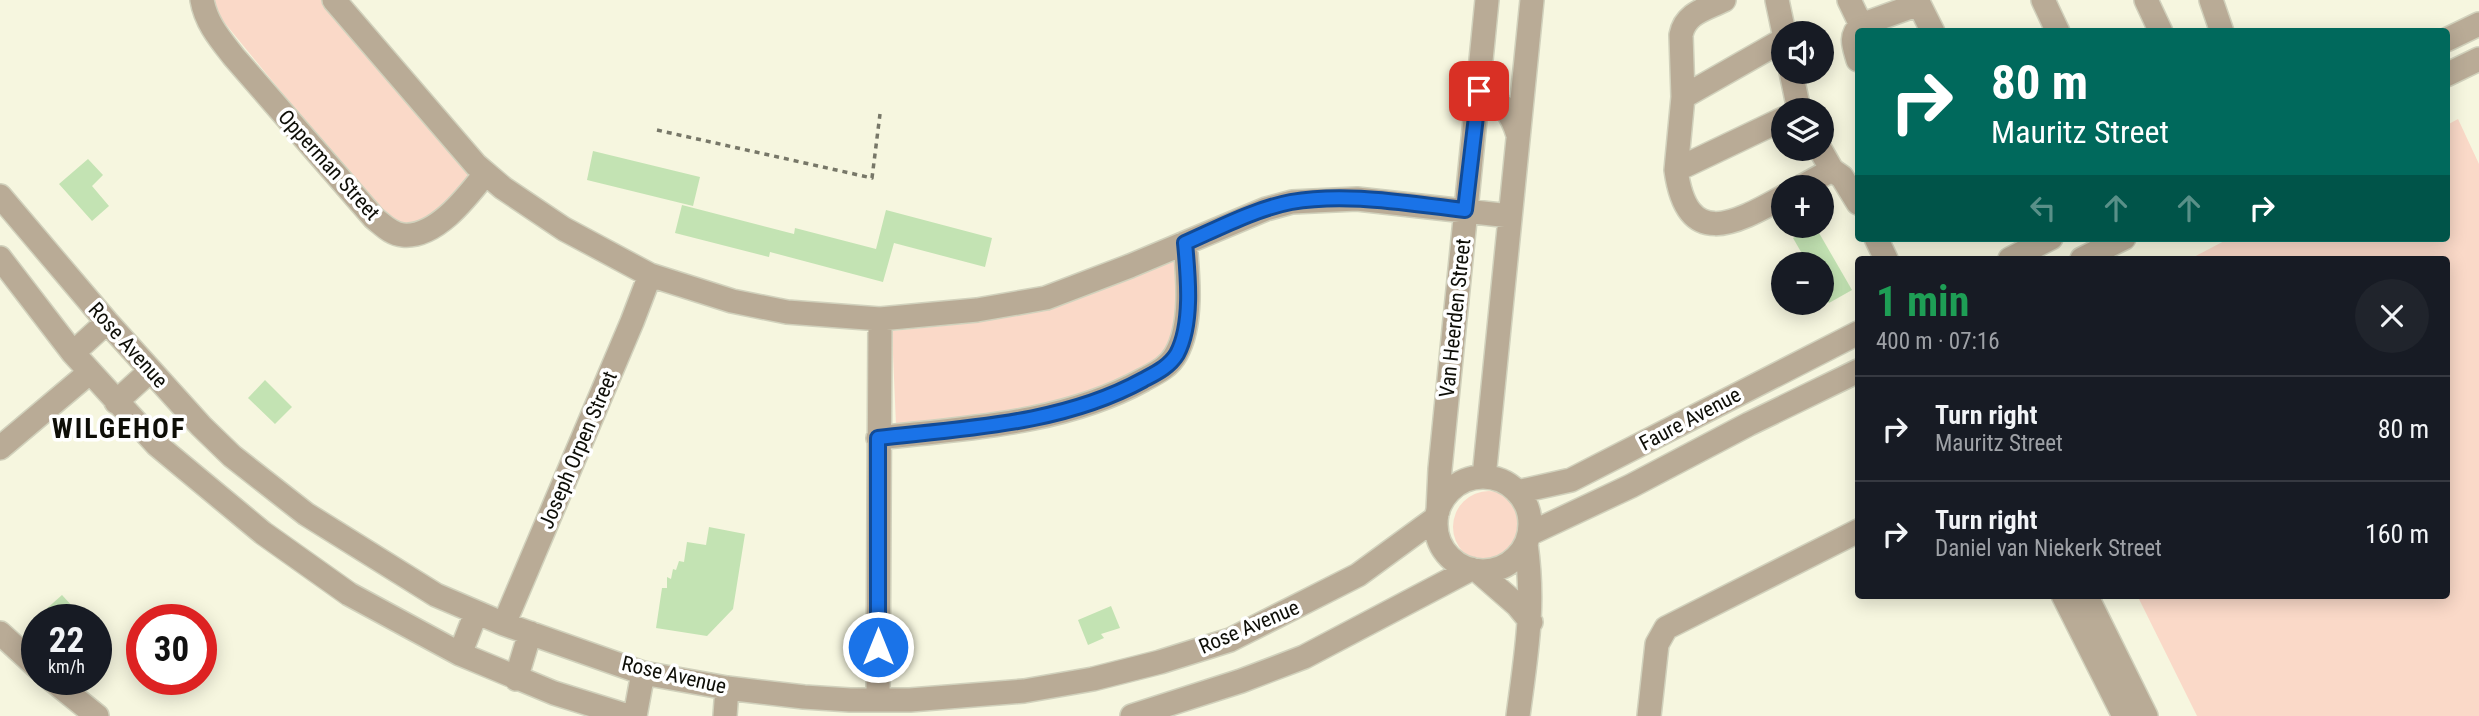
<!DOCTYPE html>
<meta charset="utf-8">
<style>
:root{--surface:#171b24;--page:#20242c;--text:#f1f3f6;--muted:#9ea1a6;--line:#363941}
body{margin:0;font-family:"Roboto Condensed",sans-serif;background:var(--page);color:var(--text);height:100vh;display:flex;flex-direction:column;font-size:26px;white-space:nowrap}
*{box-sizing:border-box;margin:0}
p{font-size:23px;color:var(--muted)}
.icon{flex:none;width:38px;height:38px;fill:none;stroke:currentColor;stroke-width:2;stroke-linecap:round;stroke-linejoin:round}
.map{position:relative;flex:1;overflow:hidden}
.sheet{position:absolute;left:1855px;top:256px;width:595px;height:343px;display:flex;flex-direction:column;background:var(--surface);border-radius:7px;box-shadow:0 4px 18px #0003}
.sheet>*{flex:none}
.guide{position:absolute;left:1855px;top:28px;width:595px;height:214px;border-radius:7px;box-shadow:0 4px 18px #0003;background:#00695c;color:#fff;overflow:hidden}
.tools{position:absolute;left:1771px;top:21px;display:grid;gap:14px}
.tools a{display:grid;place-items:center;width:63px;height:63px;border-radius:50%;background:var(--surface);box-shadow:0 4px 18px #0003;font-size:35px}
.speed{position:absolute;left:21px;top:604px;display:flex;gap:14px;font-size:35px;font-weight:700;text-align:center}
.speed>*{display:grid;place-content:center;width:91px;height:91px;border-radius:50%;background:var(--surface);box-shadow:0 4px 18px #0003;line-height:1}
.speed small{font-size:18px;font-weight:400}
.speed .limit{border:10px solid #d22;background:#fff;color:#111}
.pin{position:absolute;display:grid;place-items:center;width:60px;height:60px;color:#fff;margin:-30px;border-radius:14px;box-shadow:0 4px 10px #0006}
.me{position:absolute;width:77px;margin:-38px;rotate:0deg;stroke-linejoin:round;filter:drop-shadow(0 0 5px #0008)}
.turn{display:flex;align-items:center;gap:24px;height:147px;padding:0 21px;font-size:32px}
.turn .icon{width:91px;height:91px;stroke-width:2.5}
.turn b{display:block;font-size:49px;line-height:60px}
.lanes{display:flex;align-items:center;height:66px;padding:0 21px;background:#0003;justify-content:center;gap:35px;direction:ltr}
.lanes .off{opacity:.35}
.round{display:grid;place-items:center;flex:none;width:74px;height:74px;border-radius:37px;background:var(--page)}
.head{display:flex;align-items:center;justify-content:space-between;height:119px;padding:0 21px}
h1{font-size:42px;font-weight:700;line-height:52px;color:#1e9e55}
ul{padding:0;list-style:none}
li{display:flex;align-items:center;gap:21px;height:105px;padding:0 21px;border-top:2px solid var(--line)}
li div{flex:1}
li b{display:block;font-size:26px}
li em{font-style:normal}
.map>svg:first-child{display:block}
.green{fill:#fad9c8}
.building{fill:#c3e3b3}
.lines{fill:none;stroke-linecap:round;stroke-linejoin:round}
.minor-casing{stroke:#d1d1bc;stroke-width:26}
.path{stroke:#777768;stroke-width:3.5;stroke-dasharray:5 5;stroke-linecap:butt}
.minor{stroke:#b9ab96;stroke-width:23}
.route-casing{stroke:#114b97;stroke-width:18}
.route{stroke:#1a73e8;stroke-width:12}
.labels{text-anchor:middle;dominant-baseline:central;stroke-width:7;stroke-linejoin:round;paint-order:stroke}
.street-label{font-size:21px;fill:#0e0e07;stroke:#fff}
.district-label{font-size:28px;font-weight:bold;letter-spacing:2px;fill:#0e0e07;stroke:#fff}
</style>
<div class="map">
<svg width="2479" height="716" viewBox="0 0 2479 716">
<rect width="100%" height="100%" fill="#f6f6df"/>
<path class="green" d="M212 0H325L470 167V178L438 220 408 228 388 222 214 10Z
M2458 119 2479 164V716H2197L2137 595H2446V259H2190L2230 238H2446L2447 125Z
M1169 259 1178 264 1184 279 1174 353 1107 391 1004 416 896 425 892 331 972 323 1038 309Z
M1453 527a36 36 0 1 1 72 0a36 36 0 1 1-72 0Z"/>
<path class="building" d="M593 151 700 177 693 206 587 180Z
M88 159 103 175 92 186 109 206 92 221 59 184Z
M682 205 794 234 795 228 876 249 886 210 992 238 985 267 894 243 883 282 770 252 769 257 675 233Z
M1815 226 1852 290 1829 303 1822 290V264H1808L1793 238Z
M265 380 292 407 275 424 248 398Z
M709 527 745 534 733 609 707 636 656 628 662 588H667V577L671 579 673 569 676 570 679 561 684 562 687 542 706 545Z
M62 595 85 620H51L44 611Z
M1111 606 1120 628 1101 634 1104 638 1088 645 1078 620Z"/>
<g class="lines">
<defs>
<path id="minor" d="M202 0C206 23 220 39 234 57L374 218C383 225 391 234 403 235 436 238 467 197 485 174
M334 0 476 165 503 188 564 229 650 275 732 301 787 312 880 319 977 310 1046 298 1130 266 1266 209 1292 202 1357 199 1510 216
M1777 0 1784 33
M1849 0 1861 25
M1917 0 1933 32
M2043 0 2058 32
M2146 0 2161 32
M2211 0 2222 32
M2446 40 2479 24
M1858 60C1854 46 1849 36 1861 25L1919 4
M1791 72 1799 110
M2446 75 2479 59
M1479 91C1502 103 1510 109 1518 135
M1683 97 1681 35C1685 13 1706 9 1724 0
M1783 119 1676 170C1687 250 1734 224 1783 197
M1820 149 1832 170 1842 177 1858 203
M1676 170 1683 97 1783 40
M1801 187 1832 170
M0 196 107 322 201 426 232 456 306 514 436 595 504 624 643 673 727 688 804 697 850 700H910L1024 691 1093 679 1160 662 1230 640 1358 575 1436 518
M1876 238 1886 259
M0 258 73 353 157 445 263 533 349 594 460 654 554 693 628 716
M2010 259 2051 238
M2082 259 2124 238
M73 353 107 322
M116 402 150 371
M878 438C967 428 1063 424 1143 380 1156 373 1169 367 1176 354 1193 324 1188 275 1185 243
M0 448 89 373
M1484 477 1532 0
M1436 524a47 47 0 1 1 94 0a47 47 0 1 1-94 0Z
M1517 492 1571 480 1858 333
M1438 511 1440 469 1487 0
M1529 534 1631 486 1749 424 1858 371
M1478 571 1517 605 1531 622
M2063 595 2124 716
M2086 595 2146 716
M504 624 632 322 650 275
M0 633 37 667
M460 654 476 613
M51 679 97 716
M516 679 530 633
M878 700 880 319
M635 716 643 673
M725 716 727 688
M1132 716 1241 681 1304 657 1471 569
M1518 716C1526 655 1535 607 1526 544
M1649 716 1657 644 1666 628 1858 531"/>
</defs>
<use href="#minor" class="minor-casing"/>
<path class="path" d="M657 130 872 178 880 114"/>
<use href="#minor" class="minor"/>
</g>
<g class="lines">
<defs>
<path id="route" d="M878 647V438C967 428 1063 424 1143 380 1156 373 1169 367 1177 354 1193 324 1188 275 1185 243 1219 228 1255 209 1291 202 1348 192 1409 204 1465 210L1479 91"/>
</defs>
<use href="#route" class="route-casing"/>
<use href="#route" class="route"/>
</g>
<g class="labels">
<g class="street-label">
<text transform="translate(329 165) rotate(48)">Opperman Street</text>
<text transform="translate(1455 318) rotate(-84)">Van Heerden Street</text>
<text transform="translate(128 345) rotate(48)">Rose Avenue</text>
<text transform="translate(1690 419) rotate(-28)">Faure Avenue</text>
<text transform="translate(578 450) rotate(-67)">Joseph Orpen Street</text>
<text transform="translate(1249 627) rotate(-23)">Rose Avenue</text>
<text transform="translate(674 675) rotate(13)">Rose Avenue</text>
</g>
<g class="district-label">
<text x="119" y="428">WILGEHOF</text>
</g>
</g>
</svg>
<div class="tools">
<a><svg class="icon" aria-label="sound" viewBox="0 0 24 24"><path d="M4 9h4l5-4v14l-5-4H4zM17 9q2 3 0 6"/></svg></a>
<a><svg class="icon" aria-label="layers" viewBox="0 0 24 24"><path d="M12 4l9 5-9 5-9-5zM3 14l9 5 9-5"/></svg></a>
<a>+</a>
<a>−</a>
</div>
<div class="speed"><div>22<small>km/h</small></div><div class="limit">30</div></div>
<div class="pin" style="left:1479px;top:91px;background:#d93025"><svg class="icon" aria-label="arrive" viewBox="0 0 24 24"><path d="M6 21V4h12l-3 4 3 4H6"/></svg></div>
<svg class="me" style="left:878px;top:647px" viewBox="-20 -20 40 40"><circle r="17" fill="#1a73e8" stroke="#fff" stroke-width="3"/><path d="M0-11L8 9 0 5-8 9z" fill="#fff"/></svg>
<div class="guide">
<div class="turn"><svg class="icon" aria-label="right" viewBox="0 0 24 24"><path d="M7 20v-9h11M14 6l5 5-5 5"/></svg><div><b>80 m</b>Mauritz Street</div></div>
<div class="lanes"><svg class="icon off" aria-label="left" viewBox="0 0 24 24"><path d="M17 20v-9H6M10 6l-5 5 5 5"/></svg><svg class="icon off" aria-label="ahead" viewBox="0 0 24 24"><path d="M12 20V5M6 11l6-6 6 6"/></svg><svg class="icon off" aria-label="ahead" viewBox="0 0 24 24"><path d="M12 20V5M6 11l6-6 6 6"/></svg><svg class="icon" aria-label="right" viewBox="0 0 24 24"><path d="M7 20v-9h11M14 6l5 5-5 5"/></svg></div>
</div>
<section class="sheet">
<div class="head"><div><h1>1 min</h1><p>400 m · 07:16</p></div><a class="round"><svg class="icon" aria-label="close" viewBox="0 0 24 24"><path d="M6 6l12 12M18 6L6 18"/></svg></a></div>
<ul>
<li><svg class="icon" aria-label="right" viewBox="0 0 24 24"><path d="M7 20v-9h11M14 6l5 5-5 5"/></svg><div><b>Turn right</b><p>Mauritz Street</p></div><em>80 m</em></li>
<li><svg class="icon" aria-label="right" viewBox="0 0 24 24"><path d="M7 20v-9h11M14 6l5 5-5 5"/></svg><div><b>Turn right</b><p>Daniel van Niekerk Street</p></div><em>160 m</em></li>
</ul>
</section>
</div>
